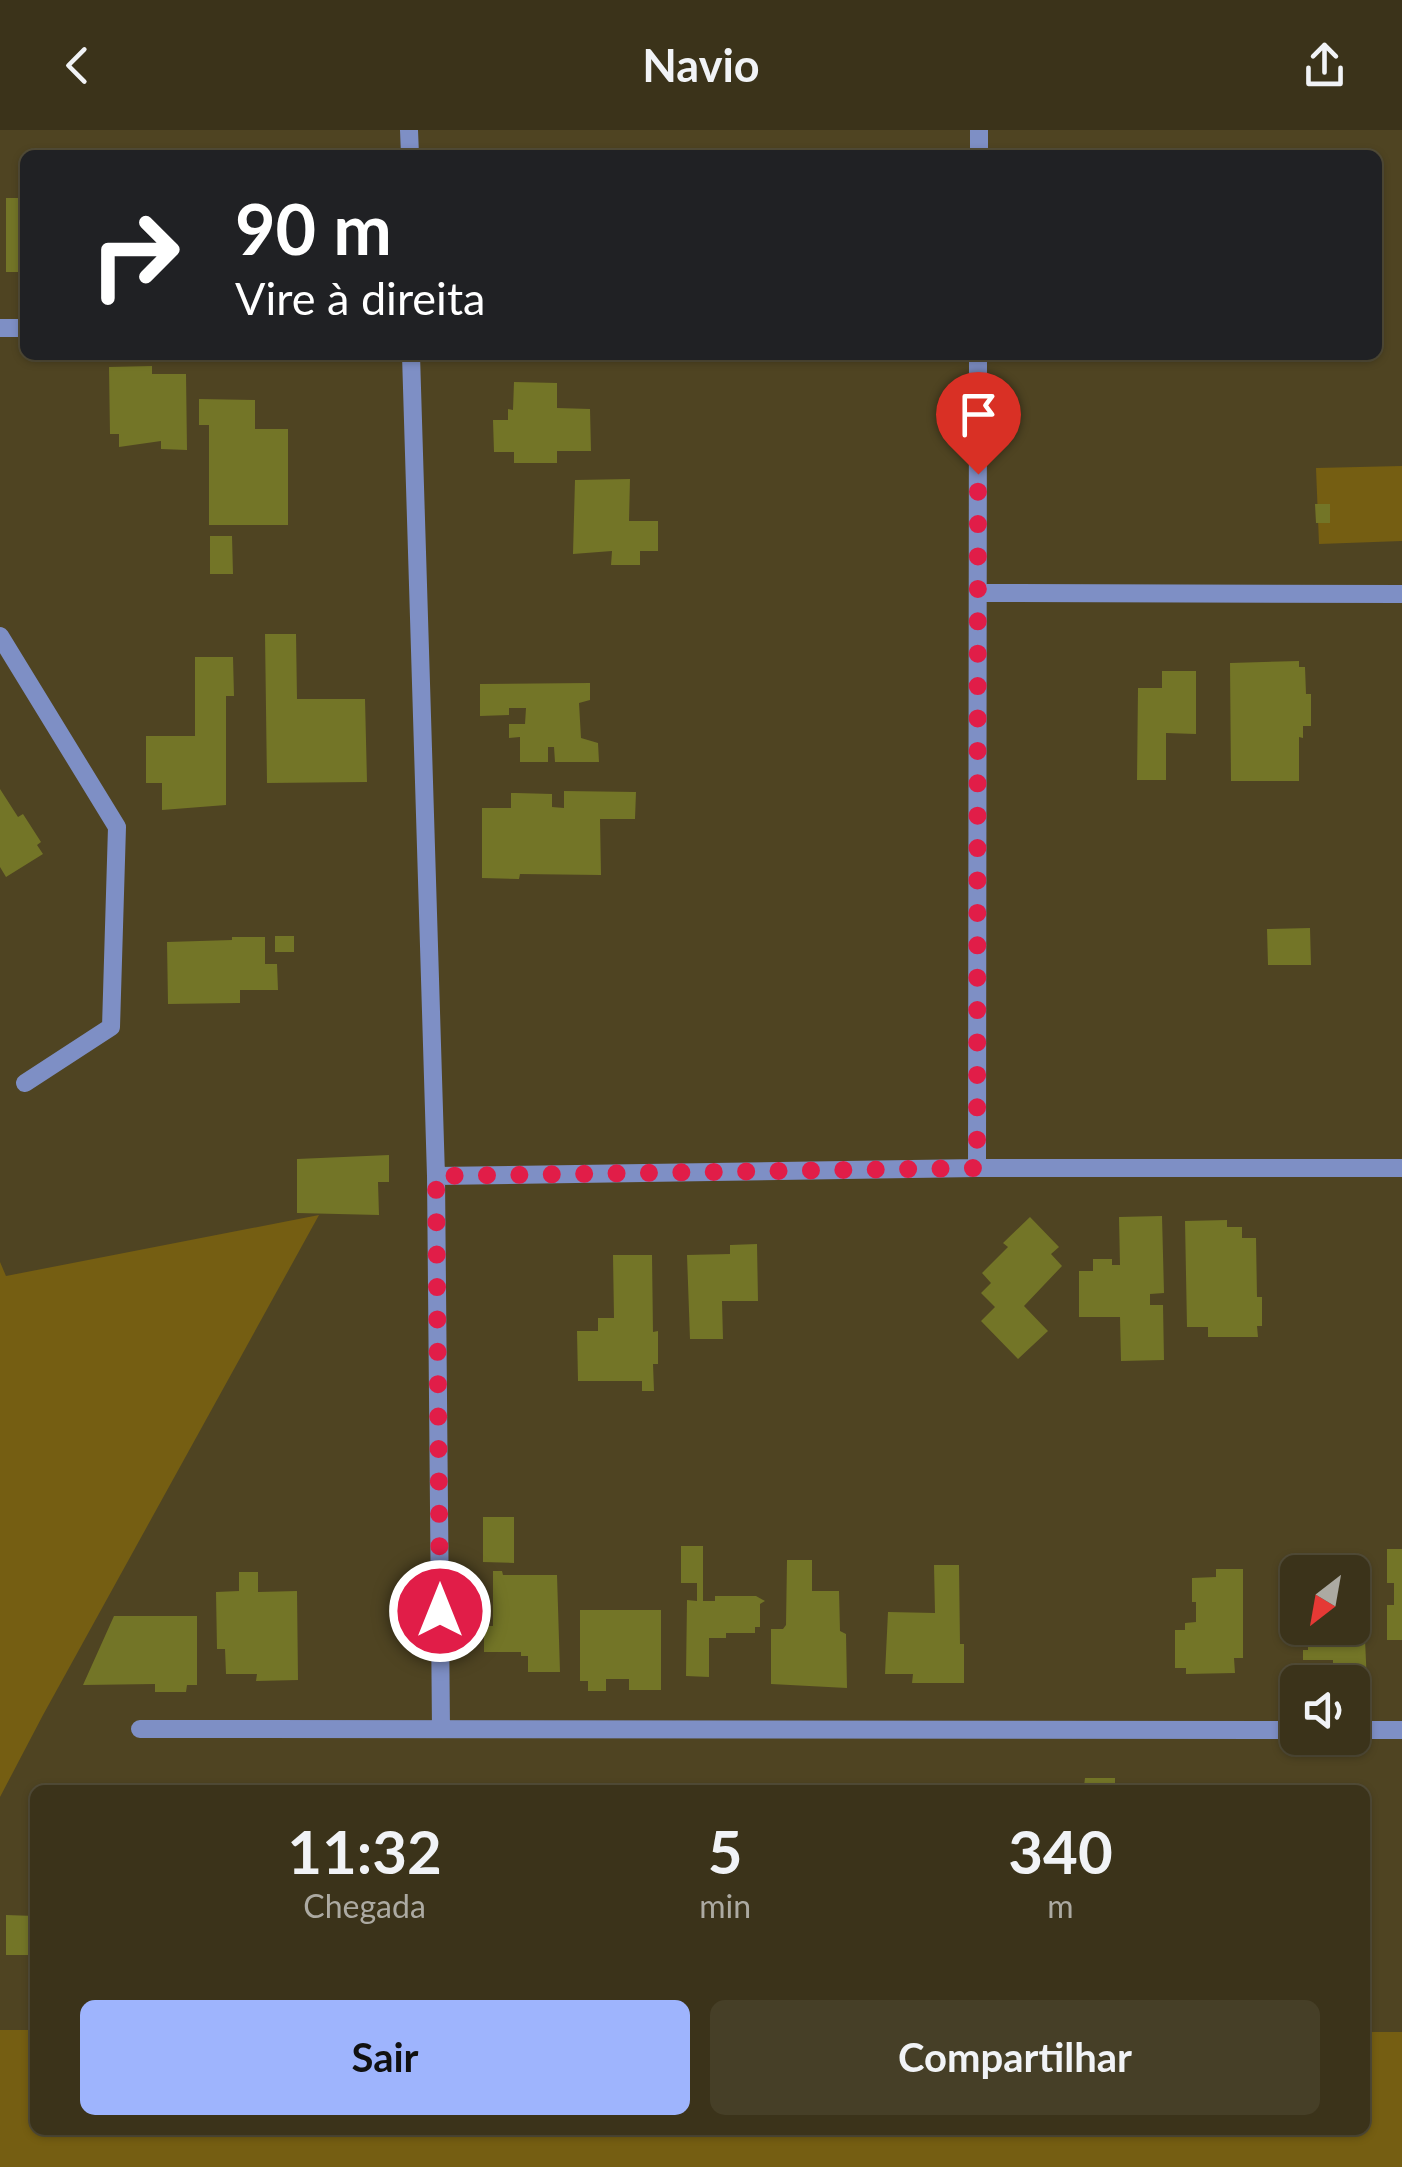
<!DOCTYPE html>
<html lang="pt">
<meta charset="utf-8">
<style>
:root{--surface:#3b331a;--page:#463f27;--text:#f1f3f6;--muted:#acaaa2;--line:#544e39;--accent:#9eb4fd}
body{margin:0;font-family:Lato,sans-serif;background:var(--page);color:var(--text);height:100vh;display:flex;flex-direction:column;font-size:38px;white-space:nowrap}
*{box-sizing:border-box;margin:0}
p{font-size:32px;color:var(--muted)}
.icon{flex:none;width:55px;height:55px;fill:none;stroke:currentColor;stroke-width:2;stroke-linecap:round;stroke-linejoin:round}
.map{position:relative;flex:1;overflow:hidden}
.panel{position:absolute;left:30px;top:1655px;width:1340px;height:350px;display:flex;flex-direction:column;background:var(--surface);border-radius:15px;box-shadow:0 2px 8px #0004,0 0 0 2px var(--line)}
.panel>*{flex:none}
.hud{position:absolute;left:20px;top:20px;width:1362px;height:210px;border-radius:15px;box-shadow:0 2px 8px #0004,0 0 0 2px var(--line);background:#202124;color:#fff;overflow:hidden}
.needle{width:65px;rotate:211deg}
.tools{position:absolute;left:1280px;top:1425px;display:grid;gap:20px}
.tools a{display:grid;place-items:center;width:90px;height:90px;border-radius:15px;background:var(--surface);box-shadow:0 2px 8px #0004,0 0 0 2px var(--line);font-size:50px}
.pin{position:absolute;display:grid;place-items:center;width:85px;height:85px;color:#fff;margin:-102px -42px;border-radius:50% 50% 50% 0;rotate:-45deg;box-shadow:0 0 10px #0007}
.pin .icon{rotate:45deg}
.me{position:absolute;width:110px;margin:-55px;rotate:0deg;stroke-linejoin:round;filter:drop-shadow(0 0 8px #0008)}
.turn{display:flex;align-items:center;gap:35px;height:210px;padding:0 50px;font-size:45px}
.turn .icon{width:130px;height:130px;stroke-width:2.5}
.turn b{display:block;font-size:70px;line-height:85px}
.eta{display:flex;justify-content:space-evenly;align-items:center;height:170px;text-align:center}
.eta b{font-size:60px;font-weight:700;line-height:70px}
.button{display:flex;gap:20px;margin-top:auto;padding:20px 50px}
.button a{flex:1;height:115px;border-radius:15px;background:var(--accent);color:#111;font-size:40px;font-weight:700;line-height:115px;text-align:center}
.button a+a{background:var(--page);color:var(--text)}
header{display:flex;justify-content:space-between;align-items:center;height:130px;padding:0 50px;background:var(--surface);font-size:45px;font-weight:700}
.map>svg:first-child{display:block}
.green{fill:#755e12}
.building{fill:#737527}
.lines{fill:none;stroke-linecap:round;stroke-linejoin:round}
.minor{stroke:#7e8fc5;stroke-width:18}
.route{stroke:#e11d48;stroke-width:18;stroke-dasharray:0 32.4}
</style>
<header><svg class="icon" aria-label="back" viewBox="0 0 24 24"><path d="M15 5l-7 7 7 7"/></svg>Navio<svg class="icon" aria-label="share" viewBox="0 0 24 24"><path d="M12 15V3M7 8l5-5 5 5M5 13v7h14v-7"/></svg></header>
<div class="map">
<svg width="1402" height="2037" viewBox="0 0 1402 2037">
<rect width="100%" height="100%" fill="#4f4422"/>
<path class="green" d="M1402 336V411L1319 414 1316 338Z
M319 1085 43 1585 0 1667V1132L6 1146Z
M0 1900H35V2000H1365V1902H1402V2037H0Z"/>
<path class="building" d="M6 68H25V142H6Z
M152 236V244H186L187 320 161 319V311L119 317V304H110L109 237Z
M514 252 557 253V278L590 279 591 321H557V333H514V322H494L493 290H508V279L513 280Z
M199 269 255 270V299H288V395H209V295H199Z
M630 349 629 391H658V421H640V435H611L612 421 573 424 575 350Z
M1315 374H1330V393H1316Z
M210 406H232L233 444H210Z
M265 504H296L297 569H365L367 652 267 653Z
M195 527H233L234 566H226V675L162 680V653H146V606H195Z
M1299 531V537H1305L1306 564H1311V596H1303V608L1299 607V651H1231L1230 533Z
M1162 541H1196V604L1166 603V650H1137L1138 558H1162Z
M590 553V570L579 573 581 608 598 613 599 632H555L554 617H548V632H520V607L509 608V594H525L526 578H509V585L480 586V554Z
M0 659 18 687 23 684 41 712 37 715 43 724 6 747 0 737Z
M564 661 636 662 635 689H600L601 745 520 744 519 749 482 748V678H511V663H516L552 664V677L564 678Z
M1310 798 1311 835H1268L1267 799Z
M275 806H294V822H275Z
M232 807H265V834H277L278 860H240V873L168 874 167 812 232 810Z
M389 1025V1052H378L379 1085 297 1083V1029Z
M1162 1086 1164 1163 1150 1164V1175H1163L1164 1230 1121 1231 1120 1187H1079V1141H1093V1129H1112V1135H1120L1119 1087Z
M1030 1087 1059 1117 1051 1124 1062 1136 1024 1176 1048 1201 1018 1229 981 1191 995 1177 981 1163 991 1153 982 1143 1008 1117 1003 1113Z
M1227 1090V1097H1242V1108H1256L1257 1167H1262V1196H1257L1258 1207H1208V1197H1187L1185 1091Z
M757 1114 758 1171H722L723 1209H690L687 1125 730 1124V1115Z
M613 1125H652L653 1202 658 1201V1234H653L654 1261H642V1251H578L577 1201H598V1188H614Z
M483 1387H514V1433L483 1432Z
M681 1416H703V1471H715V1466H756L765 1471 760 1474V1497H755V1503H726V1508H709V1547L686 1546 687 1470 697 1471V1453H681Z
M1387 1419H1402V1510H1387V1475H1394V1453H1387Z
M787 1430H812V1461H839L840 1501 846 1504 847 1558 771 1554V1499H783L786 1495Z
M934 1435H959L960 1514H964V1553H912L913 1544H885L888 1482 935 1483Z
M1216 1439H1243V1528H1234L1235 1543 1186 1544V1538H1175V1500H1185V1493L1196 1492V1472H1192V1448L1216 1447Z
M493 1441H502L503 1445H557L560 1542H528V1526H521V1522H484V1496H493Z
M239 1442H258V1462L297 1461 298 1550 256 1551 257 1544H226L225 1519H217L216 1462 239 1461Z
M1352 1450H1366V1482H1357V1487H1364L1367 1554 1333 1552V1530H1303V1520H1308V1498H1352Z
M580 1480H661V1560H629V1549H606V1561H588V1551H580Z
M114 1486H197V1555H187L186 1562H155V1554L83 1555Z
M1085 1648H1115V1660H1043V1656H1084Z
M6 1785 35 1786V1825H6Z"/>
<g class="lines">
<path class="minor" d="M409 0 410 25
M979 25V0
M0 198H25
M411 225 436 1046 441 1599
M978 463 1402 464
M0 506 117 697 111 897 25 953
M977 1038 978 225
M436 1046 977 1038H1402
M140 1599 1298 1600
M1352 1600H1402"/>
</g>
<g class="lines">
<path class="route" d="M440 1481 436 1046 977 1038 978 344"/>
</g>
</svg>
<div class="tools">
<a><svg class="needle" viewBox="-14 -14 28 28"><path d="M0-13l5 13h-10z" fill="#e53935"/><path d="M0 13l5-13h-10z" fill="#acaaa2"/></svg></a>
<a><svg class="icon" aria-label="sound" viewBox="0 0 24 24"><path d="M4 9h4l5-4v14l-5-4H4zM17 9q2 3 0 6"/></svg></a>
</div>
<div class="pin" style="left:978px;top:344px;background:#d93025"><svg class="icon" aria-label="arrive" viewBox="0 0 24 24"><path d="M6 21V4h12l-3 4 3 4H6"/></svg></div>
<svg class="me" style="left:440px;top:1481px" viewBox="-20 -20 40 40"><circle r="17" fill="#e11d48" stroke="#fff" stroke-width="3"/><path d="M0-11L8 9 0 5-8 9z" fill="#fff"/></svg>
<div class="hud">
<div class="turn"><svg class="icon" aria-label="right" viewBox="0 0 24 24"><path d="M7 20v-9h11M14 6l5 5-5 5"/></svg><div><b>90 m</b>Vire à direita</div></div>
</div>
<section class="panel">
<div class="eta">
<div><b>11:32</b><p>Chegada</p></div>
<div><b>5</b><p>min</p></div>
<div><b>340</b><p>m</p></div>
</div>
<div class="button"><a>Sair</a><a>Compartilhar</a></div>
</section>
</div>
